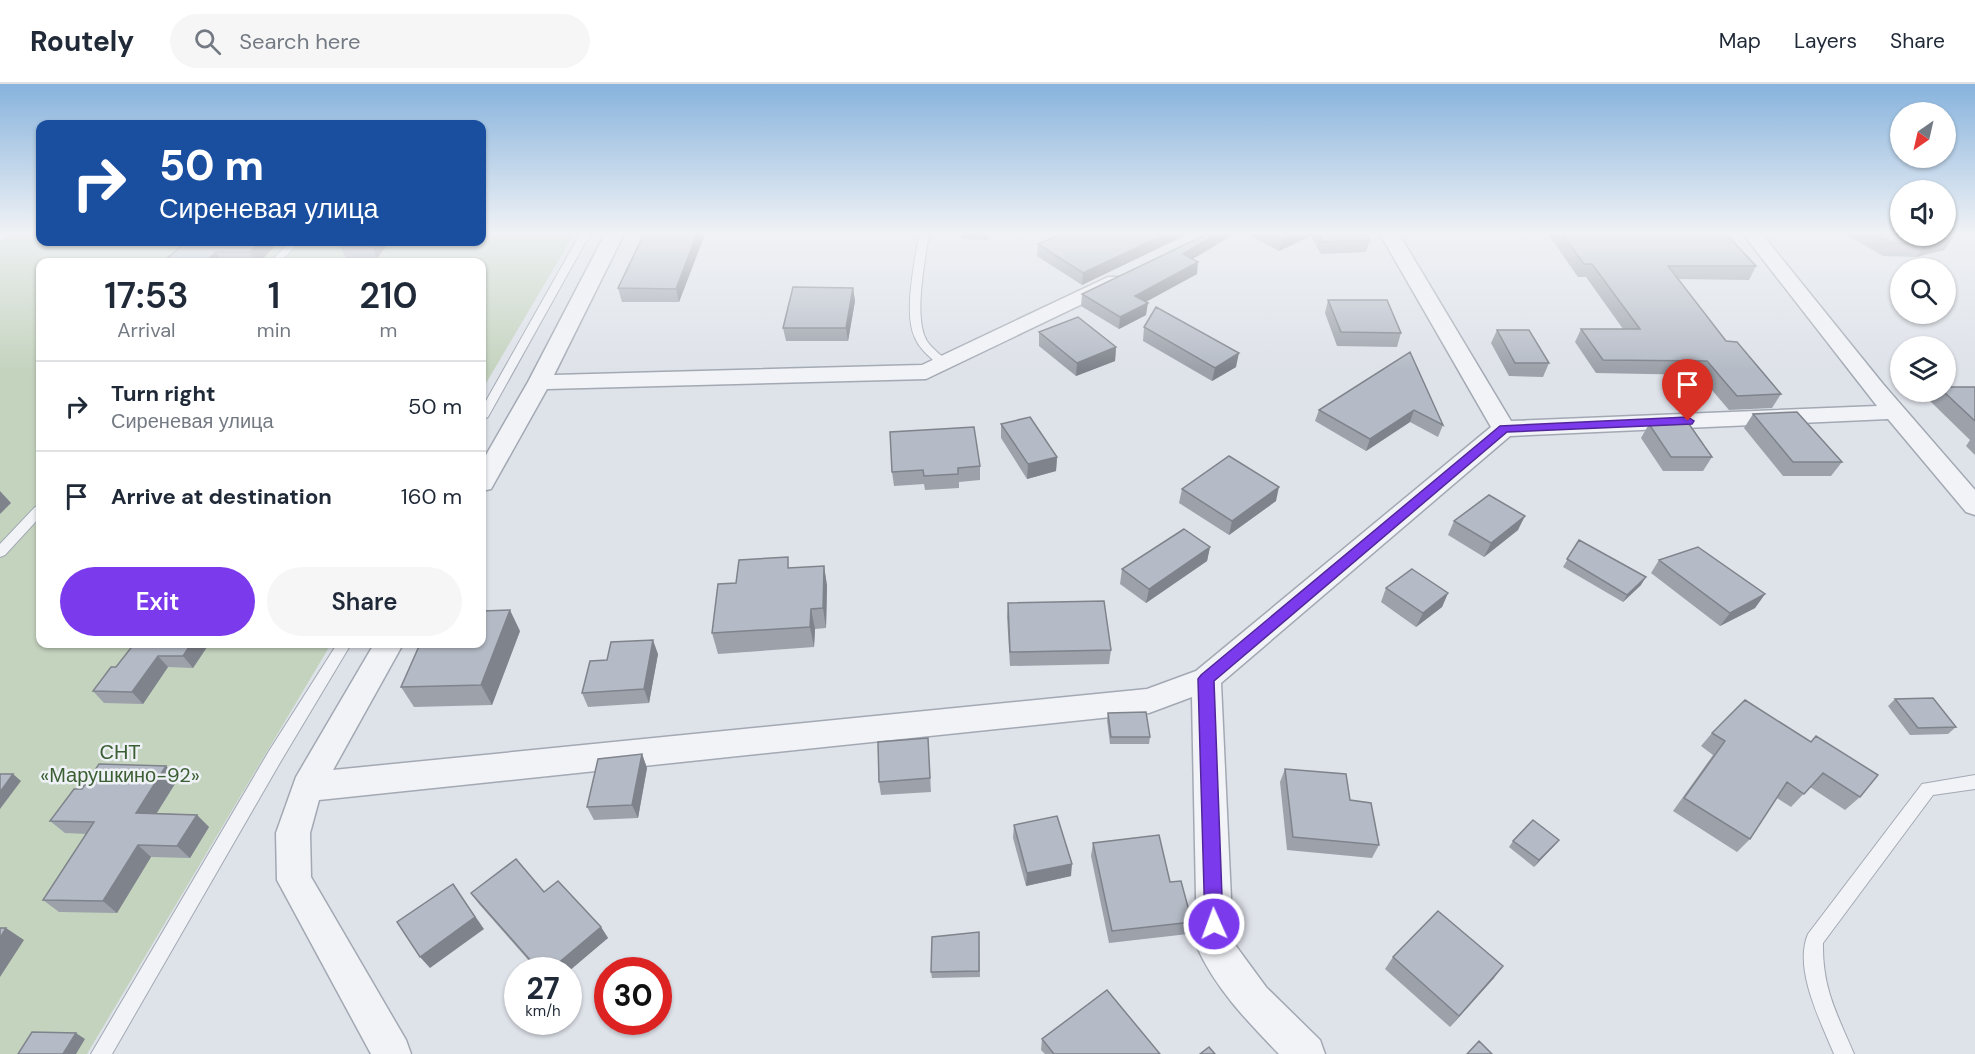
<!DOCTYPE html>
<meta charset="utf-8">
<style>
:root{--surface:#fff;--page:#f6f6f7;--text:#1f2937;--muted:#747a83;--line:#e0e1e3;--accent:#7c3aed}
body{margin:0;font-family:"DM Sans",sans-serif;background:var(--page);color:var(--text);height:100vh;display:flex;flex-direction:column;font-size:22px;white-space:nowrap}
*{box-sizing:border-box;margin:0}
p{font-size:20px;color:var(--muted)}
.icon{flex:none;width:33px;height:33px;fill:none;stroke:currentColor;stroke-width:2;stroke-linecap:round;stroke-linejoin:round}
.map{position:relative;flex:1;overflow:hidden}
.panel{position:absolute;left:36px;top:174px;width:450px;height:390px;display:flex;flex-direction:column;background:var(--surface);border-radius:12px;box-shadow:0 2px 4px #0004}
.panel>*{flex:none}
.guide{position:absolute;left:36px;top:36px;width:450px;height:126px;border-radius:12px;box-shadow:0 2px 4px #0004;background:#1a4fa0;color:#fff;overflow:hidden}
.needle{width:39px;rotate:214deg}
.buttons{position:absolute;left:1890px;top:18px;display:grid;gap:12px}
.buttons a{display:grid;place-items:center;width:66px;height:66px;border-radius:50%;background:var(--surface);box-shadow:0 2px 4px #0004;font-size:30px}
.speed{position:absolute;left:504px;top:873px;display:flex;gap:12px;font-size:30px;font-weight:700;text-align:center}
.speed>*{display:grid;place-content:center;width:78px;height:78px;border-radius:50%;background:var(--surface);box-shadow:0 2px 4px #0004;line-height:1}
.speed small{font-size:15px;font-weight:400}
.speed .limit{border:9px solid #d22;background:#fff;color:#111}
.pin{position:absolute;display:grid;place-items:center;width:51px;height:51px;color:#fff;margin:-62px -26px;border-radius:50% 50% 50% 0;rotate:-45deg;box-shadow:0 0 6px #0007}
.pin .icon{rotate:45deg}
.me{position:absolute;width:66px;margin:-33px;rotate:358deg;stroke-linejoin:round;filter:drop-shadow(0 0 4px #0008)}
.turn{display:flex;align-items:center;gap:21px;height:126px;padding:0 24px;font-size:27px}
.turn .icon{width:78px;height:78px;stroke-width:2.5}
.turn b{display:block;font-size:42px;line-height:51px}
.eta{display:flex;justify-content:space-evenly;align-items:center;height:102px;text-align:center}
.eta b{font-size:36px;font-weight:600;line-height:42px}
.cta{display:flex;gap:12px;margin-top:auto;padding:12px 24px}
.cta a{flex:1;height:69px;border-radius:36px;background:var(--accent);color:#fff;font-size:24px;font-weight:600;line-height:69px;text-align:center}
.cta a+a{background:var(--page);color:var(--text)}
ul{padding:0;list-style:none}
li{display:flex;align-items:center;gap:18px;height:90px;padding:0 24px;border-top:2px solid var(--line)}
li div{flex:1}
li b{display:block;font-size:22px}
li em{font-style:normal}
header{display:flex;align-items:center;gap:36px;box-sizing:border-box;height:84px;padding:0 30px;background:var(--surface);border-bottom:2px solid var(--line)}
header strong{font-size:28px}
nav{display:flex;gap:33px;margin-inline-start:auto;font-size:21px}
.search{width:420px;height:54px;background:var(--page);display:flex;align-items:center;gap:15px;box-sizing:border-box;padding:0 21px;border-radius:33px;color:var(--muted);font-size:22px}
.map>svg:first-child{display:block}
.green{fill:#c4d3be}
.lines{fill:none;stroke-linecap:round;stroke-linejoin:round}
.service-casing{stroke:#a3a9b3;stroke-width:2}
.minor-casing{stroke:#a3a9b3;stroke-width:3}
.service{fill:#f1f3f7;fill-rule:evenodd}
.minor{fill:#f1f3f7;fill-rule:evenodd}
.wall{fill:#9ca1aa}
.shaded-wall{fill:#7f838b}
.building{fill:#b5bbc6;stroke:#7f838b;stroke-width:1.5}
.route{fill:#7c3aed;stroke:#51269a;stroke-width:1.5}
.labels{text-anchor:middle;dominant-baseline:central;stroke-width:5;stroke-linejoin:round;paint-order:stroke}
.park-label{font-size:20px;fill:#3b5e32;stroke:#eef1f6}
</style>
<header>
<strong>Routely</strong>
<div class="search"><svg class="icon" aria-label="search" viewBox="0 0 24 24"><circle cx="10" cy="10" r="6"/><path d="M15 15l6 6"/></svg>Search here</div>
<nav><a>Map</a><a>Layers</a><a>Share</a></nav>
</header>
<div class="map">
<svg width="1975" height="970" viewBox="0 0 1975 970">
<rect width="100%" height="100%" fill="#dee2e9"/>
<path class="green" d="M0 150H40V158H482V150H574L482 306V178H40V560H331L87 970H0Z"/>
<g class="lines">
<defs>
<path id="service" d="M0 150H10L0 158Z
M580 150H590L488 333 482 336V324Z
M919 150H929C925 177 913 234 927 257 933 266 943 272 950 280L944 283 940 282C931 274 920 266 915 254 903 229 915 178 919 150Z
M290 158H300L280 178H270Z
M40 422V433L5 471 0 473V460L35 423Z
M337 560H351L281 677 112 970H91L269 667Z
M1975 691V705L1933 711 1823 859C1822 904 1837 930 1854 970H1834C1821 938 1793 885 1808 850L1922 700Z"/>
<path id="minor" d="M605 150H624L554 291 922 281 1108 193H1122L1125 197 1122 201 926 295 547 305 491 405 482 407V378L528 298Z
M1380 150H1399L1511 337 1877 322 1743 150H1762L1883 300 1975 406V431L1966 428 1888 335 1510 352 1221 599 1233 858 1266 903 1320 956 1325 970H1279C1248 938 1215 904 1197 863L1192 613 1149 629 319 716 310 749 311 793 406 956 411 970H371L277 796 276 749 296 693 374 560H403L333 686 1147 605 1196 587 1491 343Z"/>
</defs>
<use href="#service" class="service-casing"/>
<use href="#minor" class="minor-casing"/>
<use href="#service" class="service"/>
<use href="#minor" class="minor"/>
</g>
<path class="wall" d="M705 150 679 218H622L618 204Z
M962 150H988V156L962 155Z
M1188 150 1082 201 1037 172 1038 160Z
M1234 150 1193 175 1197 190 1146 218V231L1119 245 1081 222 1082 210Z
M1247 150H1366L1370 156 1366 168 1321 170 1311 152 1279 167Z
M1548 150H1726L1756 182 1749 196 1678 195 1726 257 1781 310 1772 324 1729 326 1699 291 1596 289 1575 258 1581 245H1623L1586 193H1578Z
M1845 150H1900L1953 154 1944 166 1916 173 1883 172Z
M186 158H278L260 178H163Z
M344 158H390L377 174H346L340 162Z
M853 204 855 217 848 257H786L783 244Z
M1328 216 1401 249 1397 263 1337 262 1325 229Z
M1144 243 1236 283 1212 297 1143 257Z
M1497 246 1549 279 1543 293 1509 292 1491 259Z
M1039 248 1116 263 1115 277 1076 292 1039 262Z
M1410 268 1443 341 1438 353 1410 338 1366 367 1315 337 1319 326Z
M1975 303V371L1966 362 1970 356 1929 316 1936 308H1946Z
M1753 330 1842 378 1831 392H1783L1744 344Z
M1001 340 1057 373 1056 387 1027 395 1001 354Z
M1649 340 1712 373 1703 387H1663L1641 354Z
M980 382V396L959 398V404L925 406 924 400 894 402 892 388Z
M1182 405 1276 417 1229 451 1179 419Z
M1454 437 1518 446 1484 473 1448 451Z
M1579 456 1641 501 1623 518 1563 483Z
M1210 463 1207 477 1146 519 1120 500 1122 485Z
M1659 476 1765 510 1755 524 1720 542 1651 489Z
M824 482 827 502 826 544 815 545 814 563 718 570 712 549 736 499 790 484Z
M1386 504 1448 509 1442 523 1416 543 1381 518Z
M1008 519 1111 566 1109 580 1010 582 1007 533Z
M520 547 492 621 414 623 401 603Z
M134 560H209L193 584 168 583 143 620 104 619 93 607 116 583Z
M658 570 649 619 588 623 582 609 607 576Z
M1895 615 1956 643 1948 650 1910 651 1888 622Z
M1745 616 1860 713 1845 726 1810 703 1791 723 1777 714 1750 755 1737 768 1673 727 1713 671 1701 662 1712 649Z
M1108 629 1150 653 1149 660H1110L1107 636Z
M928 654 931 708 881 711 879 698Z
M642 670 647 684 638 734 594 736 587 723Z
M166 682 178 695 157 729 197 731 209 743 190 774 151 773 117 829 59 828 43 816 87 750 65 749 50 737 82 705Z
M1285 685 1350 716 1379 761 1372 774 1287 766 1280 698Z
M1014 741 1071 792 1026 802 1013 754Z
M1559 756 1534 783 1509 763 1513 757Z
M1093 759 1170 798 1192 838 1188 850 1109 859 1091 772Z
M544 808 601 843 608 854 568 886H537L479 820 471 809Z
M979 848 980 893 932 894 931 888Z
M1393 873 1494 894 1450 943 1385 885Z
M1042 955 1160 970H1045L1041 966Z"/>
<path class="shaded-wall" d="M697 150H705L679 218 676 205Z
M1165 150H1188L1082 201 1083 189Z
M1216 150H1234L1181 182 1183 170Z
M1292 150H1311V152L1279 167 1282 155Z
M1953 154 1944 166 1916 173 1924 160Z
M260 158H278L260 178H256L250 168Z
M375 158H390L377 174 372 162Z
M216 168 222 178H205Z
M1198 178 1197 190 1134 224 1135 212Z
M853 204 855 217 848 257 846 244Z
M1148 219 1146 231 1119 245 1120 233Z
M1116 263 1115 277 1076 292 1077 279Z
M1239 269 1236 283 1212 297 1215 284Z
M1414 326 1410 338 1366 367 1370 355Z
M1057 373 1056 387 1027 395 1028 380Z
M1279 403 1276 417 1229 451 1232 437Z
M0 407 11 419 0 430Z
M1525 432 1518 446 1484 473 1491 459Z
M1210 463 1207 477 1146 519 1149 505Z
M824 482 827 502 826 544 823 524Z
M1646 493 1641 501 1623 518 1627 511Z
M1448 509 1442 523 1416 543 1423 529Z
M1765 510 1755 524 1720 542 1730 529Z
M811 525 815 545 814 563 810 543Z
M510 526 520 547 492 621 481 601Z
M653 556 658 570 649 619 644 605Z
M191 560H209L193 584 183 572Z
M158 572 168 583 143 620 132 608Z
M642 670 647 684 638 734 632 721Z
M166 682 178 695 149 741 136 729Z
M13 690 21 697 0 725V708Z
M197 731 209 743 190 774 177 762Z
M1559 756 1554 762 1534 783 1539 776Z
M138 761 151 773 117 829 103 817Z
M1072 780 1071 792 1026 802 1027 789Z
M453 800 484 845 430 884 420 873Z
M601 843 608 854 568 888V886H550Z
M6 844 24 856 0 893V854Z
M1503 882 1494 894 1450 943 1459 932Z
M76 949 85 955 76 970H63Z"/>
<path class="building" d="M644 150H697L676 205 618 204Z
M1063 150H1165L1083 189 1038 160Z
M1207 150H1216L1183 170 1198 178 1135 212 1148 219 1120 233 1082 210Z
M1272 150H1292L1282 155Z
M1319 150H1366L1370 156 1323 158Z
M1562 150H1726L1756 182H1668L1726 257 1737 258 1781 310 1737 312 1707 277 1603 276 1581 245H1640L1592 180H1584Z
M1874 150H1900V152H1946V150H1949L1953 154 1924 160 1891 159Z
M186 158H260L250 168H216L205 178H163Z
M344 158H375L372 162H340Z
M793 203 853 204 846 244H783Z
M1328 216H1387L1401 249 1341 248Z
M1156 223 1239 269 1215 284 1144 243Z
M1078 233 1116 263 1077 279 1039 248Z
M1497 246H1529L1549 279H1515Z
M1410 268 1443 341 1414 326 1370 355 1319 326Z
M1946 303H1975V337L1944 308H1946Z
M1797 328 1842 378H1793L1753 330Z
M1030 333 1057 373 1028 380 1001 340Z
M1649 340H1689L1712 373H1671Z
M974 343 980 382 958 384V390L924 392 923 386 892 388 890 348Z
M1229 372 1279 403 1232 437 1182 405Z
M1489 411 1525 432 1491 459 1454 437Z
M1184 445 1210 463 1149 505 1122 485Z
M1579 456 1646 493 1627 511 1567 475Z
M1698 463 1765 510 1730 529 1659 476Z
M788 473V484L824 482 823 524 811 525 810 543 712 549 718 500 736 499 739 476Z
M1412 485 1448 509 1423 529 1386 504Z
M1104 517 1111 566 1010 568 1008 519Z
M510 526 481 601 401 603 420 560H482V527Z
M653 556 644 605 582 609 590 577 607 576 611 558Z
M134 560H191L183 572H158L132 608 93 607 111 583H116Z
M1933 614 1956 643 1918 644 1895 615Z
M1745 616 1811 658 1816 652 1878 691 1860 713 1823 689 1804 710 1787 698 1750 755 1684 714 1725 657 1712 649Z
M1146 628 1150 653H1111L1108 629Z
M928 654 930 694 879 698 878 658Z
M642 670 632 721 587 723 598 675Z
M99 680 166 682 136 729 197 731 177 762 138 761 103 817 43 816 94 738 50 737 74 705H82Z
M1285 685 1346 690 1350 716 1371 719 1379 761 1293 753Z
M0 690H13L0 708Z
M1057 732 1072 780 1027 789 1014 741Z
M1533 736 1559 756 1539 776 1513 757Z
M1159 751 1170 798 1181 797 1192 838 1112 847 1093 759Z
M516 775 544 808 558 797 601 843 550 886H539L471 809Z
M453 800 475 833 420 873 397 838Z
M1438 827 1503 882 1459 932 1393 873Z
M0 844H6L0 854Z
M979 848V887L931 888 932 853Z
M1107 906 1160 970H1054L1042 955Z
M32 948 76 949 63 970H18Z
M1479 957 1492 970H1467Z
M1209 963 1215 970H1200Z"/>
<linearGradient id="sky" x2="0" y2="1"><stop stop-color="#87b3dd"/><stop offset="0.52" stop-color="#f0f2f5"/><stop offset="1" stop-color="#f0f2f5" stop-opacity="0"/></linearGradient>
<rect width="1975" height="286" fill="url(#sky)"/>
<path class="route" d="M1688 333 1694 337 1692 340 1507 348 1214 597 1223 840 1221 846 1214 849 1208 846 1205 840 1198 595 1201 591 1500 342Z"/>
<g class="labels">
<g class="park-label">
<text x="120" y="668">СНТ<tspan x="120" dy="23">«Марушкино-92»</tspan></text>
</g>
</g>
</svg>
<div class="buttons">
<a><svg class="needle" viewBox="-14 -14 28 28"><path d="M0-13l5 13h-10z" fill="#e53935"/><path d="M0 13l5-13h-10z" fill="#747a83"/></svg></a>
<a><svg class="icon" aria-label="sound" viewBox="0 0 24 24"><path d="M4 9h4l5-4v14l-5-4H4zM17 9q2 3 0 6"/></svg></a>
<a><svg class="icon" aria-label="search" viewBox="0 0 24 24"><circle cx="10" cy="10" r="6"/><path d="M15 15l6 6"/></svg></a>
<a><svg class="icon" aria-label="layers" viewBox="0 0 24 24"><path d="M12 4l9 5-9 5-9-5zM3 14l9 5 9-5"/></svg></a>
</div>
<div class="speed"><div>27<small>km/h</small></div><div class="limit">30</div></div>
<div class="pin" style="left:1688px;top:337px;background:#d93025"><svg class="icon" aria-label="arrive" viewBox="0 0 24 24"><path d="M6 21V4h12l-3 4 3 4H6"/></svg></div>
<svg class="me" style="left:1214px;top:840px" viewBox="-20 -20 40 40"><circle r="17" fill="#7c3aed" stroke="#fff" stroke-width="3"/><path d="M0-11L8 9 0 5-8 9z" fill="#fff"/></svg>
<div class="guide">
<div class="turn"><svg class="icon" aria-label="right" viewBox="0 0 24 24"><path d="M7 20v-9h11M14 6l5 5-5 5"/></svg><div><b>50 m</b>Сиреневая улица</div></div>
</div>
<section class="panel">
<div class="eta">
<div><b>17:53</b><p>Arrival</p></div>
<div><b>1</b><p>min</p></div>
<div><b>210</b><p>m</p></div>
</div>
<ul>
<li><svg class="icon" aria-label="right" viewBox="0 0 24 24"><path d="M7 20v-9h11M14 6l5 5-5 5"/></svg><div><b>Turn right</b><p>Сиреневая улица</p></div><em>50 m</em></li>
<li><svg class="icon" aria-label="arrive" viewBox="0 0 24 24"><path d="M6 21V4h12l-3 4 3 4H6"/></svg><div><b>Arrive at destination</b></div><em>160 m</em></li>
</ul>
<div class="cta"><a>Exit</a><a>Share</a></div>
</section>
</div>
